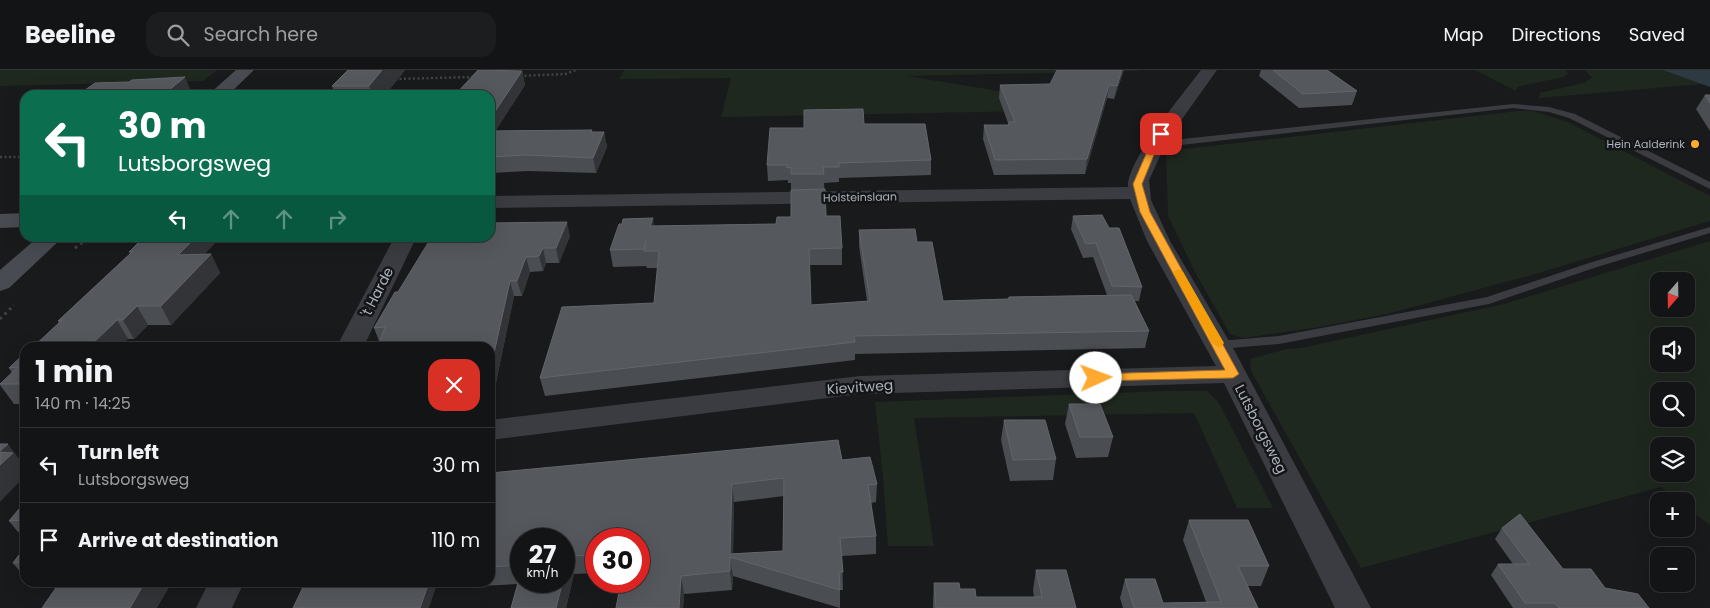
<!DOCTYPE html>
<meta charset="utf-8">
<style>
:root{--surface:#131415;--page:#1c1d1e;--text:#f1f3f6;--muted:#9d9ea0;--line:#323334}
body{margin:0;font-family:Poppins,sans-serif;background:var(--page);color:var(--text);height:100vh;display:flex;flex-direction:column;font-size:19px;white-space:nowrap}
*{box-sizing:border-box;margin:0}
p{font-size:16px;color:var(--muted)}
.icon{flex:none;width:28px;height:28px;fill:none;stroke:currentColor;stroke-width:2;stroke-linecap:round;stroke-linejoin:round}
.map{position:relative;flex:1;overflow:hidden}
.panel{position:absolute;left:20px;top:272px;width:475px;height:245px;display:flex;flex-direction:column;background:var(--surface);border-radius:15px;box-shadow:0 5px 20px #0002,0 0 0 1px var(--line)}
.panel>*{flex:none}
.hud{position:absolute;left:20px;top:20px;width:475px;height:152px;border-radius:15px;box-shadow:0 5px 20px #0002,0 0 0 1px var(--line);background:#0b6e4f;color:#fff;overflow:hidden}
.needle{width:32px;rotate:200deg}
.fabs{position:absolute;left:1650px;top:202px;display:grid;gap:10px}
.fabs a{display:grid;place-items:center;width:45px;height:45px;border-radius:10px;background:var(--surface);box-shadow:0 5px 20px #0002,0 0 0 1px var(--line);font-size:25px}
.speed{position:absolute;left:510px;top:458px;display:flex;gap:10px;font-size:25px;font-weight:700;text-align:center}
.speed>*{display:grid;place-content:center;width:65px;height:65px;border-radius:50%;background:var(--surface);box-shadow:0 5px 20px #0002,0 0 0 1px var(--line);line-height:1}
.speed small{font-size:12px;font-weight:400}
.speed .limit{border:8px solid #d22;background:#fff;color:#111}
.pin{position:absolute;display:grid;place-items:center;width:42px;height:42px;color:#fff;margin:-21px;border-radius:10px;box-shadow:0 2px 8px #0006}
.me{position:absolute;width:55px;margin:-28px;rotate:88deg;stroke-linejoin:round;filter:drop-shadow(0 0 4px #0008)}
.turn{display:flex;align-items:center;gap:18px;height:105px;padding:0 15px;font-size:22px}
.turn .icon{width:65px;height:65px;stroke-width:2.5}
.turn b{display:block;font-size:35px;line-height:42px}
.lanes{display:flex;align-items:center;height:48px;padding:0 15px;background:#0003;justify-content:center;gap:25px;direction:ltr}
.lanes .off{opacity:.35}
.round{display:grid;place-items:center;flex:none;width:52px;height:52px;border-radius:15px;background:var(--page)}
.head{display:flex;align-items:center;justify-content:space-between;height:85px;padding:0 15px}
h1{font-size:30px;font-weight:700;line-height:38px}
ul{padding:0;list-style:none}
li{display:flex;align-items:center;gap:15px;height:75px;padding:0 15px;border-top:1px solid var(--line)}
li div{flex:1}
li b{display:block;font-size:19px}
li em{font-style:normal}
header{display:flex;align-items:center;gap:30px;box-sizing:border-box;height:70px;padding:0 25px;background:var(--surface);border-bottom:1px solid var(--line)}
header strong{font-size:24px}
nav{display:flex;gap:28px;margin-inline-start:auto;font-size:18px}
.search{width:350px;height:45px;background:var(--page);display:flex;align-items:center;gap:12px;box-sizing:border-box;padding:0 18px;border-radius:15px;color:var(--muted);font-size:19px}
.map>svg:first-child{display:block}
.green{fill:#1f281f;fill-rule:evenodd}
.water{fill:#2e3a41}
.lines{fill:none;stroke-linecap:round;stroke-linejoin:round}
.path-far1{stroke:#404348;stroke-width:2.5;stroke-dasharray:2 2.5;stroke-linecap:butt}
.path{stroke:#404348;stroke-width:3;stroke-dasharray:2.5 4;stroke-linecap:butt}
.lane{fill:#3a3c41;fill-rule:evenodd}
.street{fill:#3a3c41;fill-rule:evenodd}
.secondary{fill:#484b52;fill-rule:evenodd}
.wall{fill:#4a4d51;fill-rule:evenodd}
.shaded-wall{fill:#323437}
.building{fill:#55585d;stroke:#62666c;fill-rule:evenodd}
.route{fill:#fea92f;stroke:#a56e1f}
.slow{fill:#f59e0b}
.poi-dot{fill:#fea92f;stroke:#141517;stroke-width:2}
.labels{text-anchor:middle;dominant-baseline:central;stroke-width:5;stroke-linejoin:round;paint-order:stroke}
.far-poi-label{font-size:11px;fill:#abb2bc;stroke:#141517;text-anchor:end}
.far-street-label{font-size:11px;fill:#abb2bc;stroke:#141517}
.street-label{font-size:14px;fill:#abb2bc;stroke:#141517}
</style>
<header>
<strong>Beeline</strong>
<div class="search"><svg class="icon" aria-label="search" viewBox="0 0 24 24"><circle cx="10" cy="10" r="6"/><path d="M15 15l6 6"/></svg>Search here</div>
<nav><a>Map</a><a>Directions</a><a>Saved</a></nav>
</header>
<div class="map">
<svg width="1710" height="538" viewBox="0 0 1710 538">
<rect width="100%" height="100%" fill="#191a1c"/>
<path class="green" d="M0 0H217L203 11 0 16Z
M624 0H1138L1140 1 907 6 1023 25 1031 41 721 47 731 8 619 9Z
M1475 0H1566L1568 4 1563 7 1517 17 1516 21Z
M1585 0H1663L1702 14 1539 28 1540 23 1583 13 1592 8Z
M1518 41H1533L1568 52 1710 126V151L1532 205 1387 244 1313 258 1243 268 1230 264 1195 202 1168 146 1166 81Z
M1710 171V455L1686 437V431H1679L1661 417 1361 498 1251 301 1250 289 1286 279 1301 278 1504 234ZM1659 211H1686V239H1659ZM1659 266H1686V294H1659ZM1659 321H1686V349H1659ZM1659 376H1686V404H1659Z
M1166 321H1207L1219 333 1273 438H1237L1194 343 914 348 934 476H888L883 407 875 332Z"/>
<path class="water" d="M1663 0H1710V17L1707 16Z"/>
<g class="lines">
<path class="path-far1" d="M520 6 565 4 576 0
M395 9 474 7
M0 87H25"/>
<path class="path" d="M75 178 88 168
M0 249 14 235"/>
<path class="lane" d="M1513 34 1549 37 1575 44 1710 112V119L1569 48 1549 42 1513 38 1154 78 1149 75 1154 72Z
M1710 157V163L1597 197 1489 234 1279 274 1219 279 1213 275 1219 271 1279 266 1487 227 1589 193Z"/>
<path class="street" d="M1201 0H1217L1175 59 1161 84 1149 110 1151 130 1170 171 1232 276 1371 538H1335L1224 313 860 324 490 370V350L860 306 1216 296 1147 171 1130 129 490 138V126L1128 117C1127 90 1184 23 1201 0Z
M394 168H416L363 278H336Z
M209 512H244L232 538H196Z"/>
<path class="secondary" d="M236 0H254L228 25H208Z
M25 143V157L0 158V144Z
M37 168H62L9 218 0 221V200Z"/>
</g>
<path class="wall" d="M348 0H405L385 25H335L332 16Z
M1124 0 1114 29 1107 28 1085 104 994 105 983 69 984 55H1008V53L999 28 1000 15 1050 14Z
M1261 0H1327L1357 21 1352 35 1299 38 1259 6Z
M522 1 525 15 495 61 592 60V62H604L607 77 596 103 529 101 490 103V25Z
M1705 25H1710V61L1696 39Z
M864 54 931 90V105L839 108V112L824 113 826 146 842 178V195H810L811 235 867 231 859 176V160L917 172 943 231 1008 229 1009 227 1107 225 1093 187 1083 188 1071 159 1073 146 1109 158 1142 217 1139 231H1135L1149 261 1145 278 855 284V290L545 326 540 308 654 233 658 198H647L646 196 613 197 610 180 654 156 776 154 791 147V113H788V110L768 111 767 95 804 58Z
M570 166 559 193H546L543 201 530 202 522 226H514L492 332H490V278L379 271 374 258 398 222Z
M129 182 211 184 220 203 171 255H148L134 269H128L59 253 58 251 130 184Z
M25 283V334H14L0 315 12 303 9 298Z
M1069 334 1113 367 1108 387 1076 388 1065 354Z
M1004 350 1056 389 1053 410 1010 411 1001 370Z
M842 390 877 414 876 432 871 433 876 466V484L842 486 843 520H840V538L733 506 732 520 684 524 683 538H616L639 469H596V503L574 504 566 538H511L518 514 461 517 459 512H490V403ZM784 426 783 481 733 484 734 432ZM521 469 564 511H521Z
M25 432V462H18L9 451Z
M1189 450 1269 496 1261 516H1248L1258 538H1123L1120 528 1125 509 1163 533 1206 532 1183 470Z
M1502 458 1563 499 1649 538H1513L1491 505 1498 494H1513L1495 469Z
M25 492V504H22L13 493Z
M1036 500 1076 538H933V532L934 513 960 519 976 527H1034L1033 520Z"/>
<path class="shaded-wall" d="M382 0H405L385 25H372L369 16Z
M1122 0H1124L1114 29 1117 16Z
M522 1 525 15 490 70V49Z
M185 7 191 21 186 25H163Z
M1109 15 1107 28 1085 104 1087 89Z
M604 62 607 77 596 103 593 88Z
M653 148 655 164 650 156Z
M567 152 570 166 559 193 556 178Z
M195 168H220L187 203 178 185Z
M543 178 546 193 543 201 539 186Z
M211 184 220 203 171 255 161 236Z
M526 187 530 202 522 226 517 211Z
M510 211 514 226 492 332 490 326V301Z
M137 236 148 255 134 269 123 250Z
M117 250 128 269 120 278H88Z
M8 374 23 394 22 395 25 398V406L0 432V381Z
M732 414 734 432 733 488 730 484Z
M569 486 574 504 566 538H556L563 511H564V506Z
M730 487 733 506 732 520 730 501Z
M681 506 684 524 683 538H679Z
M145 512H172L157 538H130Z
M429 512H434L436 517 429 538H420Z"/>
<path class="building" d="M348 0H382L369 16H332Z
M478 0 522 1 490 49V25H455Z
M1057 0H1122L1117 16 1109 15 1087 89 995 90 984 55H1009V52H1015L1000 15 1050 14Z
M1273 0H1327L1357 21 1303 24Z
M185 7 163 25H78L95 13 129 12 132 10Z
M1705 25H1710V33Z
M863 39 864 54H925L931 90 839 93V97H823L824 104H791V97L787 98V95H767L770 58H804V40Z
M592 60 591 62H604L593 88 526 85 490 87V61Z
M825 119 826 146H840L842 178 809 179 811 235 870 231 859 160 915 159 917 172H932L943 231 1009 229V227L1131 225 1149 261 854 266 855 272 540 308 562 237 654 233 659 181H644L646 171 644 179 610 180 619 154H622L623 149 653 148 650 156 776 154 777 147H791V120Z
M1102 145 1109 158H1119L1142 217 1112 216 1096 173 1086 174 1073 146Z
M567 152 556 178H543L539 186 526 187 517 211H510L490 301V278H377L385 257 374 258 395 222H398L431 168H490V153Z
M143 168H195L178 185 211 184 161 236H137L123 250H117L88 278H32L62 250 58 251 133 181 129 182Z
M25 283V314H0L18 297 9 298Z
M1069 334H1100L1113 367H1080Z
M1004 350H1045L1056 389 1013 390Z
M838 370 842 390 870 387 877 414 868 415 876 466 840 468 843 502H839L840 520 730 487V501L681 506 679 538H616L621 511H639V469H596V485L569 486 564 506V469H521V495L490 497V403ZM784 408 783 481 730 484 732 414Z
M0 374H8L0 381Z
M0 382 13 383 0 395Z
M25 432V450L9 451Z
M1520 444 1563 499H1591L1605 518 1638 524 1649 538H1559L1555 533H1525L1498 494H1529L1502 458Z
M1189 450H1248L1269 496H1238L1258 538H1134L1125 509H1155L1163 533 1221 532Z
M25 477V492L13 493Z
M1036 500H1066L1076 538H936L934 513H959L960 519H975L976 527H1042Z
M521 502V511H563L556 538H511Z
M60 512H145L130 538H42Z
M348 512H429L420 538H293L304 515Z"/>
<path class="route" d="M1161 61 1165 64 1158 75 1142 114 1150 142 1239 304 1233 308 1091 311 1090 308 1096 304 1225 300 1140 142 1133 114 1150 75 1159 62Z"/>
<path class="slow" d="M1178 199 1183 202 1224 273 1222 276 1218 277 1212 273 1173 202Z"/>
<circle class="poi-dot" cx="1695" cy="74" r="5"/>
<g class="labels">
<g class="far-poi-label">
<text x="1685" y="74">Hein Aalderink</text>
</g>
<g class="far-street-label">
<text transform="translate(860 127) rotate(-1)">Holsteinslaan</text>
</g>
<g class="street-label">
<text transform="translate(377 222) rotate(-63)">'t Harde</text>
<text transform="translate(860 317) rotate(-4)">Kievitweg</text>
<text transform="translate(1261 359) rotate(63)">Lutsborgsweg</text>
</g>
</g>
</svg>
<div class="fabs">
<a><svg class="needle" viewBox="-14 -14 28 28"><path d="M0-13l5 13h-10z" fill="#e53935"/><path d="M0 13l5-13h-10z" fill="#9d9ea0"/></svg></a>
<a><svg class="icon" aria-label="sound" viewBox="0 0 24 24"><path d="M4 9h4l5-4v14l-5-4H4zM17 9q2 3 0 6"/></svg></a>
<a><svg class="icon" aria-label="search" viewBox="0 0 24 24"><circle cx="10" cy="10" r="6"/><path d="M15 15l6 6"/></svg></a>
<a><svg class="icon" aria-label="layers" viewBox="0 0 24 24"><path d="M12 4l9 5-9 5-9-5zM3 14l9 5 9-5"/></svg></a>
<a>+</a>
<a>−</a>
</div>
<div class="speed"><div>27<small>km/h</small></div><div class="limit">30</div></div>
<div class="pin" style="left:1161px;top:64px;background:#d93025"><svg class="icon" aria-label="arrive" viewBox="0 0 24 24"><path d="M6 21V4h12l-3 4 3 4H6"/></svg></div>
<svg class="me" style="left:1096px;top:308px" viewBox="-20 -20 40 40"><circle r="19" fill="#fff"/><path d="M0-13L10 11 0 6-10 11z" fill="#fea92f"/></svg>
<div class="hud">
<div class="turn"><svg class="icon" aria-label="left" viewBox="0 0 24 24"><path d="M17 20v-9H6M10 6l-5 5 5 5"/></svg><div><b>30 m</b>Lutsborgsweg</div></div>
<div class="lanes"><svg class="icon" aria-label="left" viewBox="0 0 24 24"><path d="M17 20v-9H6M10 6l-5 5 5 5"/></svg><svg class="icon off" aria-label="ahead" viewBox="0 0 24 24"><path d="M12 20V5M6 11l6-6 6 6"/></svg><svg class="icon off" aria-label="ahead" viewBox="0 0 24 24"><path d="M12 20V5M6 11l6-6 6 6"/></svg><svg class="icon off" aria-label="right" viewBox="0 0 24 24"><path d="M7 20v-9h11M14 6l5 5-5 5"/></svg></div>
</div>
<section class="panel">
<div class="head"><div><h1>1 min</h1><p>140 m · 14:25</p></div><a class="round" style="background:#d93025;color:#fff"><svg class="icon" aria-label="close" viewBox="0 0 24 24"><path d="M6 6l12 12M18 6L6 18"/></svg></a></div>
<ul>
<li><svg class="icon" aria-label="left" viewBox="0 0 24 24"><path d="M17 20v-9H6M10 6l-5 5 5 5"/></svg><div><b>Turn left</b><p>Lutsborgsweg</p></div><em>30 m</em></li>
<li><svg class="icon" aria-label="arrive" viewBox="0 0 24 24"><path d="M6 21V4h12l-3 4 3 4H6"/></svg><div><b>Arrive at destination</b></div><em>110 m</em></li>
</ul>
</section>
</div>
